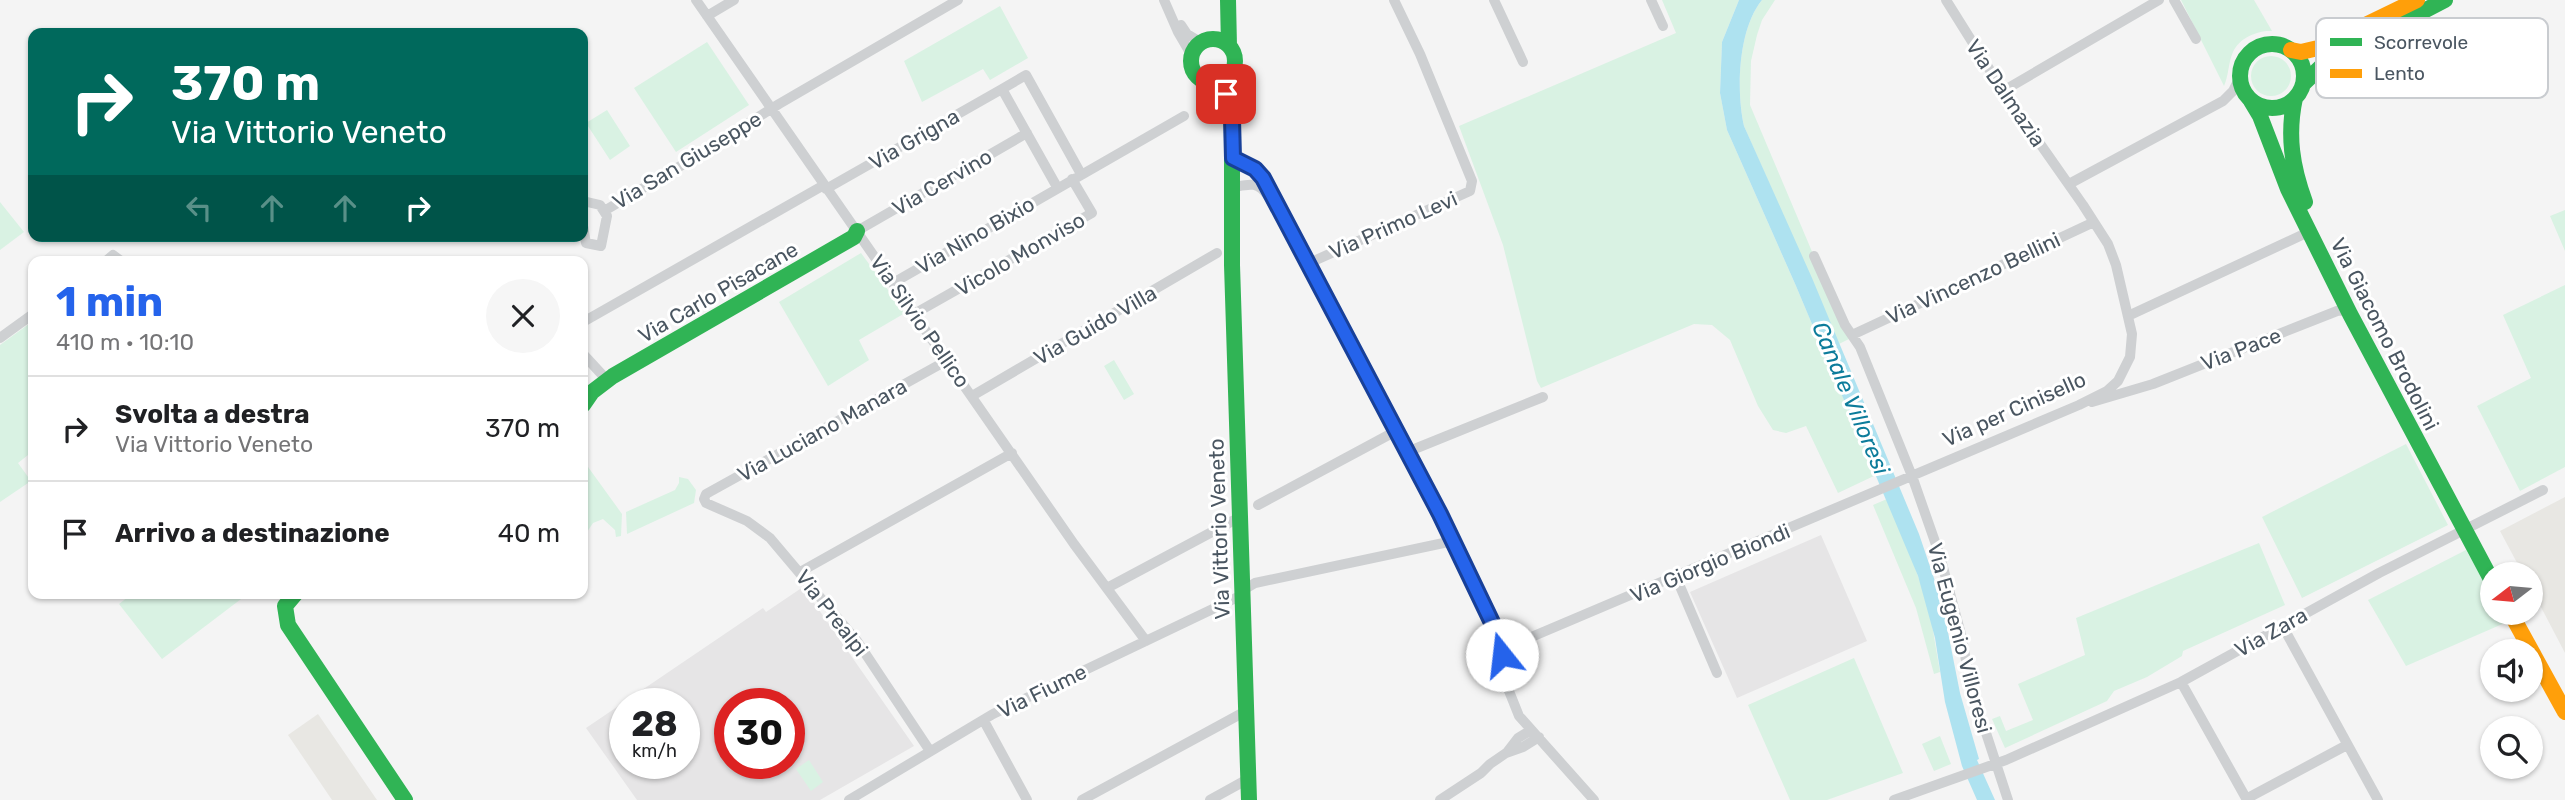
<!DOCTYPE html>
<html lang="it">
<meta charset="utf-8">
<style>
:root{--surface:#fff;--page:#f6f6f6;--text:#202124;--muted:#757577;--line:#e0e0e0;--accent:#2563eb}
body{margin:0;font-family:Rubik,sans-serif;background:var(--page);color:var(--text);height:100vh;display:flex;flex-direction:column;font-size:26px;white-space:nowrap}
*{box-sizing:border-box;margin:0}
p{font-size:23px;color:var(--muted)}
.icon{flex:none;width:38px;height:38px;fill:none;stroke:currentColor;stroke-width:2;stroke-linecap:round;stroke-linejoin:round}
.map{position:relative;flex:1;overflow:hidden}
.sheet{position:absolute;left:28px;top:256px;width:560px;height:343px;display:flex;flex-direction:column;background:var(--surface);border-radius:14px;box-shadow:0 2px 5px #0004}
.sheet>*{flex:none}
.top-card{position:absolute;left:28px;top:28px;width:560px;height:214px;border-radius:14px;box-shadow:0 2px 5px #0004;background:#00695c;color:#fff;overflow:hidden}
.needle{width:46px;rotate:254deg}
.tools{position:absolute;left:2480px;top:562px;display:grid;gap:14px}
.tools a{display:grid;place-items:center;width:63px;height:63px;border-radius:50%;background:var(--surface);box-shadow:0 2px 5px #0004;font-size:35px}
.speed{position:absolute;left:609px;top:688px;display:flex;gap:14px;font-size:35px;font-weight:700;text-align:center}
.speed>*{display:grid;place-content:center;width:91px;height:91px;border-radius:50%;background:var(--surface);box-shadow:0 2px 5px #0004;line-height:1}
.speed small{font-size:18px;font-weight:400}
.speed .limit{border:10px solid #d22;background:#fff;color:#111}
.pin{position:absolute;display:grid;place-items:center;width:60px;height:60px;color:#fff;margin:-30px;border-radius:14px;box-shadow:0 4px 10px #0006}
.me{position:absolute;width:77px;margin:-38px;rotate:344deg;stroke-linejoin:round;filter:drop-shadow(0 0 5px #0008)}
.turn{display:flex;align-items:center;gap:24px;height:147px;padding:0 28px;font-size:32px}
.turn .icon{width:91px;height:91px;stroke-width:2.5}
.turn b{display:block;font-size:49px;line-height:60px}
.lanes{display:flex;align-items:center;height:66px;padding:0 28px;background:#0003;justify-content:center;gap:35px;direction:ltr}
.lanes .off{opacity:.35}
.round{display:grid;place-items:center;flex:none;width:74px;height:74px;border-radius:37px;background:var(--page)}
.head{display:flex;align-items:center;justify-content:space-between;height:119px;padding:0 28px}
h1{font-size:42px;font-weight:700;line-height:52px;color:var(--accent)}
ul{padding:0;list-style:none}
li{display:flex;align-items:center;gap:21px;height:105px;padding:0 28px;border-top:2px solid var(--line)}
li div{flex:1}
li b{display:block;font-size:26px}
li em{font-style:normal}
.map>svg:first-child{display:block}
.commercial{fill:#e8e7e3}
.education{fill:#e6e5e6;fill-rule:evenodd}
.green{fill:#d9f2e3}
.water{fill:#aee2f0}
.lines{fill:none;stroke-linecap:round;stroke-linejoin:round}
.street{stroke:#ced0d2;stroke-width:10}
.fast{stroke:#30b455;stroke-width:16}
.slow{stroke:#ff9f0a;stroke-width:16}
.route-casing{stroke:#184099;stroke-width:18}
.route{stroke:#2563eb;stroke-width:12}
.labels{text-anchor:middle;dominant-baseline:central;stroke-width:6;stroke-linejoin:round;paint-order:stroke}
.street-label{font-size:21px;fill:#4a5661;stroke:#fff}
.water-label{font-size:23px;font-style:italic;fill:#0c7c9b;stroke:#fff}
.key{fill:#fff;stroke:#c9ccd0;stroke-width:2}
.key-label{font-size:19px;fill:#4a5661}
</style>
<div class="map">
<svg width="2565" height="800" viewBox="0 0 2565 800">
<rect width="100%" height="100%" fill="#f4f4f4"/>
<path class="commercial" d="M2565 497V653L2531 588 2530 574H2523L2500 531Z
M318 714 377 800H332L288 735Z"/>
<path class="education" d="M1821 535 1867 641 1737 698 1690 592Z
M803 587 914 746 820 800H637L586 728 763 608 766 612ZM625 704H684V763H625ZM730 704H789V763H730Z"/>
<path class="green" d="M1662 0H1739L1722 42 1720 93 1727 130 1796 286 1876 475 1838 493 1806 426 1786 433 1773 430 1758 406 1730 340 1712 325 1694 324 1541 388 1537 381 1503 245 1459 126 1676 33Z
M1762 0H1775L1762 20 1757 35 1751 61 1750 105 1849 339 1839 344 1744 126C1736 91 1738 29 1762 0Z
M2181 0H2254L2272 31C2258 30 2239 38 2233 52 2228 63 2229 75 2224 86Z
M1000 6 1028 58 990 80 983 69 922 102 904 61Z
M707 42 749 105 676 152 634 88Z
M2251 76a20 20 0 1 1 40 0a20 20 0 1 1-40 0Z
M607 110 630 146 610 160 586 123Z
M0 202 24 232 0 250Z
M2565 210V251L2550 216Z
M861 253 905 313 859 340 869 360 828 386 779 302Z
M2565 285V467L2520 491 2477 406 2531 378 2503 315Z
M33 321V451L18 463 31 481 0 502V345Z
M1114 360 1134 394 1124 400 1104 366Z
M2406 444 2448 525 2302 598 2262 517Z
M583 460 622 514 621 536 616 537 615 530 603 519 593 523 583 538Z
M679 477 688 479 696 490 694 503 627 534 626 512 675 490 679 483Z
M1887 499 1905 540 1929 607 1940 672 1934 674 1916 608 1873 505Z
M2259 543 2285 605 2183 651 2182 656 2147 677 2114 691 2107 701 2005 748 1992 719 2000 716 2006 731 2033 720 2018 684 2085 655 2076 618Z
M2466 550 2492 595V612L2502 613 2507 622 2406 666 2368 600Z
M133 593H249L162 659 119 604Z
M1854 658 1903 773 1827 800H1790L1748 705Z
M1940 736 1951 764 1934 771 1922 744Z
M809 760 823 782 811 791 796 769Z"/>
<path class="water" d="M1739 0H1762C1738 29 1736 91 1744 126L1812 278 1919 534 1942 602 1960 693 1979 759 1977 760 1995 800H1977L1962 766 1945 702 1935 638 1918 576 1796 286 1727 130 1720 93 1722 42Z"/>
<g class="lines">
<path class="street" d="M696 0 1074 544 1146 641
M1164 0 1178 32 1192 56
M1494 0 1523 62
M1651 0 1663 26
M2174 0 2196 39
M707 16 734 0
M1181 25 1187 34 1202 43
M2003 91 2159 0
M1233 158 1255 169 1263 178 1440 515 1497 633 1506 642
M2069 184 2223 101 2233 91 2240 77
M1057 187 1002 89 1026 75 1081 174
M1234 187C1250 184 1257 181 1268 196
M826 189 1002 89
M583 201 600 205 607 216 601 246 586 243 583 226
M604 211 674 170 779 104 958 0
M857 231 1027 133
M1814 256 1845 325 1860 347 1912 476 1940 556 1962 638 1970 684 2008 800
M106 261 113 255 121 261
M1307 264 1470 191 1472 181 1420 54 1394 0
M893 283 1184 116
M914 314 1092 213 1072 179
M2128 316 2302 235
M583 322 824 185
M1852 335 2094 222
M0 338 33 314
M583 354 607 380
M972 396 1217 253
M2092 402 2153 384 2337 311 2343 310 2350 314
M1407 452 1543 397
M1258 505 1396 431
M800 572 1012 453
M1676 577 1717 673
M1107 588 1240 517
M2282 625 2378 800
M1506 642 1522 641 2079 405 2107 391 2118 381 2130 357 2132 334 2116 265 2108 244 2083 205 2003 91 1946 0
M1506 642 1502 651 1504 666 1509 691 1519 716 1594 800
M2181 682 2247 800
M984 721 1027 800
M930 751 857 641 770 538 747 521 706 503 704 499 706 494 946 361
M1508 751 1518 738 1531 730
M2246 799 2347 745
M849 800 993 714 1242 595 1245 589 1255 583 1453 541
M1082 800 1246 711
M1210 800 1248 779
M1440 800 1481 773 1490 764 1506 753 1523 747 1539 737
M1894 800 2006 760 2181 682 2379 573 2543 490"/>
<path class="fast" d="M1228 0 1229 46
M1191 61a22 22 0 1 1 44 0a22 22 0 1 1-44 0Z
M2240 76a32 32 0 1 1 64 0a32 32 0 1 1-64 0Z
M1227 79 1225 90 1232 115V265L1249 800
M1206 82 1215 93 1221 111
M2303 84 2326 62 2445 0
M2295 98C2287 135 2292 167 2305 202
M2251 101 2260 116 2288 189 2350 314 2492 581
M583 405 592 392 613 376 854 237 857 231
M296 593 285 606 288 625 405 800"/>
<path class="slow" d="M2291 50 2301 52 2318 48 2417 0
M2510 612 2565 712"/>
</g>
<g class="lines">
<defs>
<path id="route" d="M1226 94 1232 119 1233 158 1255 169 1263 178 1440 514 1497 633 1506 642 1502 655"/>
</defs>
<use href="#route" class="route-casing"/>
<use href="#route" class="route"/>
</g>
<g class="labels">
<g class="street-label">
<text transform="translate(2006 93) rotate(56)">Via Dalmazia</text>
<text transform="translate(914 139) rotate(-30)">Via Grigna</text>
<text transform="translate(687 160) rotate(-31)">Via San Giuseppe</text>
<text transform="translate(942 182) rotate(-30)">Via Cervino</text>
<text transform="translate(1393 225) rotate(-24)">Via Primo Levi</text>
<text transform="translate(975 235) rotate(-30)">Via Nino Bixio</text>
<text transform="translate(1020 254) rotate(-30)">Vicolo Monviso</text>
<text transform="translate(1973 278) rotate(-25)">Via Vincenzo Bellini</text>
<text transform="translate(718 292) rotate(-30)">Via Carlo Pisacane</text>
<text transform="translate(920 321) rotate(55)">Via Silvio Pellico</text>
<text transform="translate(1095 325) rotate(-30)">Via Guido Villa</text>
<text transform="translate(2385 334) rotate(63)">Via Giacomo Brodolini</text>
<text transform="translate(2241 349) rotate(-21)">Via Pace</text>
<text transform="translate(2014 409) rotate(-24)">Via per Cinisello</text>
<text transform="translate(822 430) rotate(-29)">Via Luciano Manara</text>
<text transform="translate(1219 529) rotate(-92)">Via Vittorio Veneto</text>
<text transform="translate(1710 563) rotate(-23)">Via Giorgio Biondi</text>
<text transform="translate(832 613) rotate(52)">Via Prealpi</text>
<text transform="translate(2271 632) rotate(-29)">Via Zara</text>
<text transform="translate(1960 638) rotate(75)">Via Eugenio Villoresi</text>
<text transform="translate(1042 691) rotate(-26)">Via Fiume</text>
</g>
<g class="water-label">
<text transform="translate(1851 398) rotate(67)">Canale Villoresi</text>
</g>
</g>
<rect x="2316" y="18" width="232" height="80" rx="10" class="key"/>
<rect x="2330" y="38" width="32" height="8" fill="#30b455"/>
<rect x="2330" y="69" width="32" height="9" fill="#ff9f0a"/>
<g class="key-label">
<text x="2374" y="49">Scorrevole</text>
<text x="2374" y="80">Lento</text>
</g>
</svg>
<div class="tools">
<a><svg class="needle" viewBox="-14 -14 28 28"><path d="M0-13l5 13h-10z" fill="#e53935"/><path d="M0 13l5-13h-10z" fill="#757577"/></svg></a>
<a><svg class="icon" aria-label="sound" viewBox="0 0 24 24"><path d="M4 9h4l5-4v14l-5-4H4zM17 9q2 3 0 6"/></svg></a>
<a><svg class="icon" aria-label="search" viewBox="0 0 24 24"><circle cx="10" cy="10" r="6"/><path d="M15 15l6 6"/></svg></a>
</div>
<div class="speed"><div>28<small>km/h</small></div><div class="limit">30</div></div>
<div class="pin" style="left:1226px;top:94px;background:#d93025"><svg class="icon" aria-label="arrive" viewBox="0 0 24 24"><path d="M6 21V4h12l-3 4 3 4H6"/></svg></div>
<svg class="me" style="left:1502px;top:655px" viewBox="-20 -20 40 40"><circle r="19" fill="#fff"/><path d="M0-13L10 11 0 6-10 11z" fill="#2563eb"/></svg>
<div class="top-card">
<div class="turn"><svg class="icon" aria-label="right" viewBox="0 0 24 24"><path d="M7 20v-9h11M14 6l5 5-5 5"/></svg><div><b>370 m</b>Via Vittorio Veneto</div></div>
<div class="lanes"><svg class="icon off" aria-label="left" viewBox="0 0 24 24"><path d="M17 20v-9H6M10 6l-5 5 5 5"/></svg><svg class="icon off" aria-label="ahead" viewBox="0 0 24 24"><path d="M12 20V5M6 11l6-6 6 6"/></svg><svg class="icon off" aria-label="ahead" viewBox="0 0 24 24"><path d="M12 20V5M6 11l6-6 6 6"/></svg><svg class="icon" aria-label="right" viewBox="0 0 24 24"><path d="M7 20v-9h11M14 6l5 5-5 5"/></svg></div>
</div>
<section class="sheet">
<div class="head"><div><h1>1 min</h1><p>410 m · 10:10</p></div><a class="round"><svg class="icon" aria-label="close" viewBox="0 0 24 24"><path d="M6 6l12 12M18 6L6 18"/></svg></a></div>
<ul>
<li><svg class="icon" aria-label="right" viewBox="0 0 24 24"><path d="M7 20v-9h11M14 6l5 5-5 5"/></svg><div><b>Svolta a destra</b><p>Via Vittorio Veneto</p></div><em>370 m</em></li>
<li><svg class="icon" aria-label="arrive" viewBox="0 0 24 24"><path d="M6 21V4h12l-3 4 3 4H6"/></svg><div><b>Arrivo a destinazione</b></div><em>40 m</em></li>
</ul>
</section>
</div>
